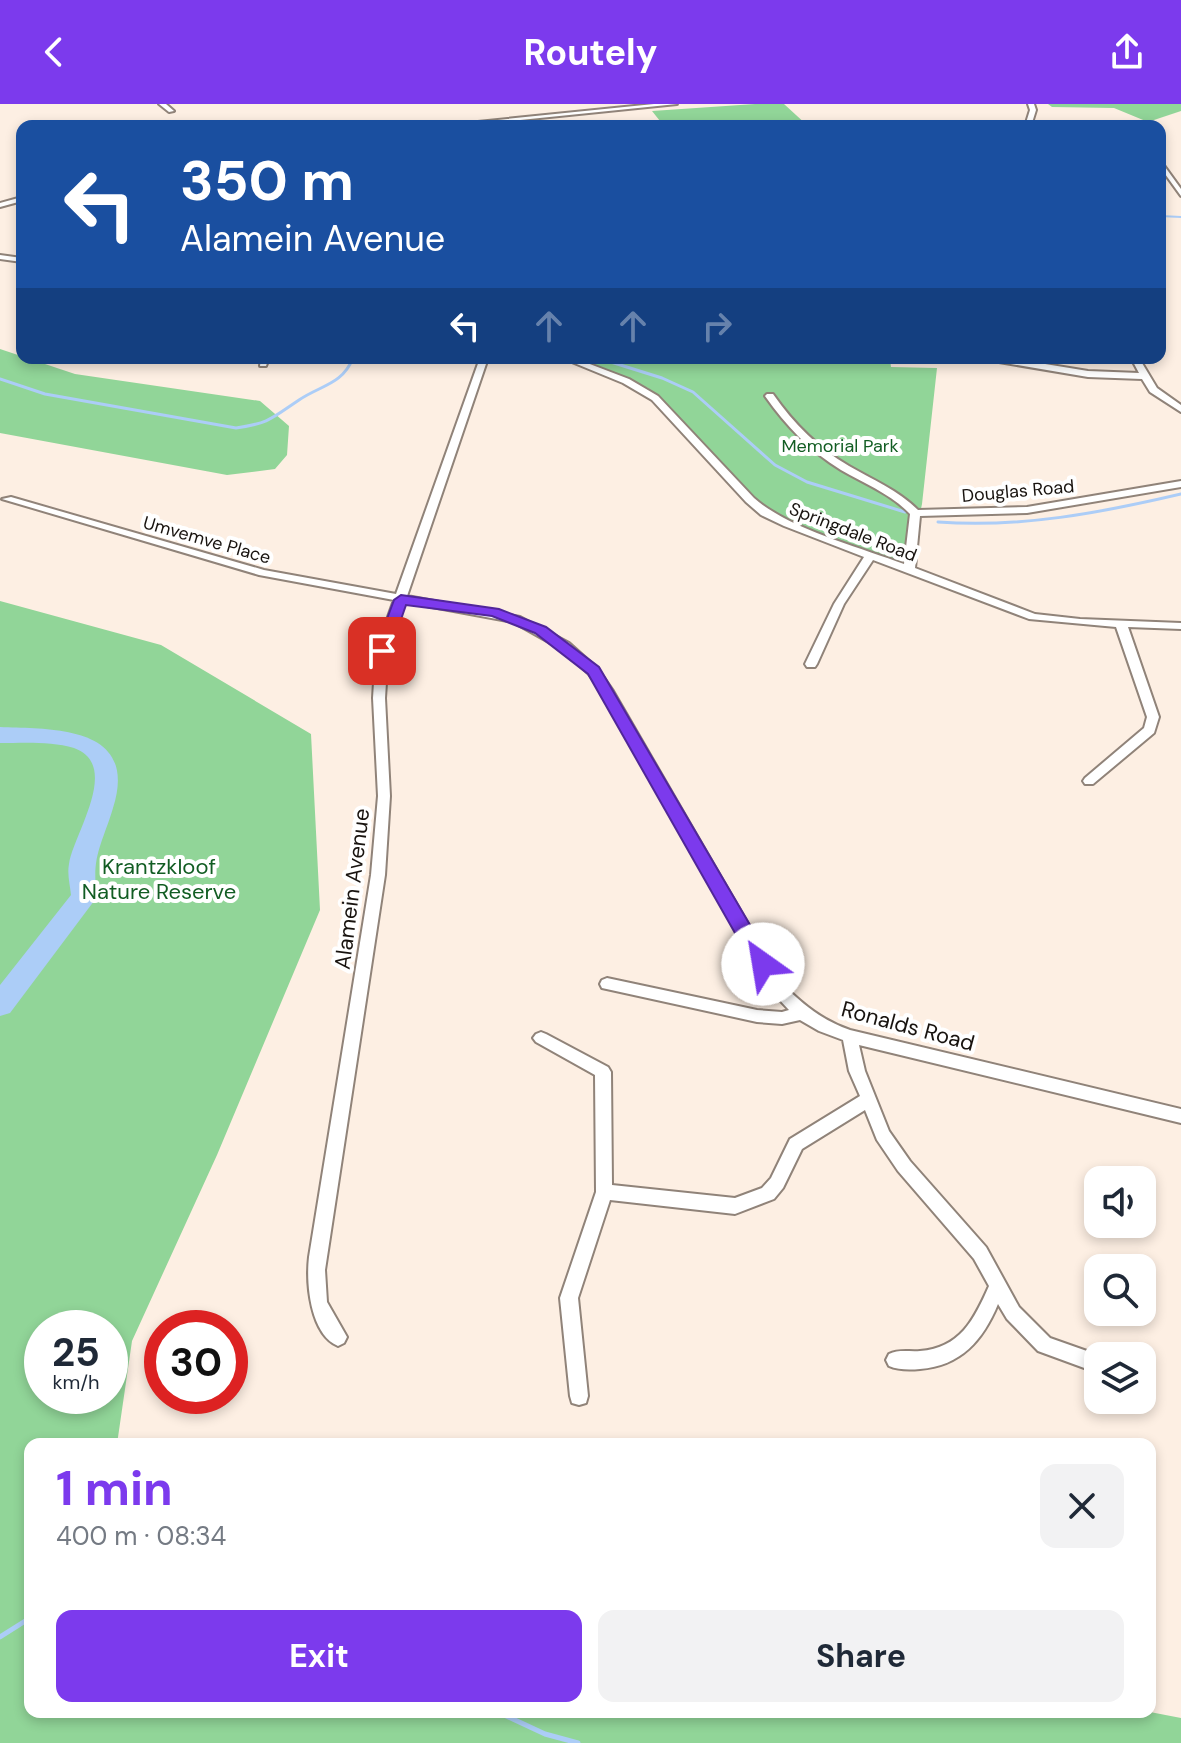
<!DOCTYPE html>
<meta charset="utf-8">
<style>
:root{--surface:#fff;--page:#f2f2f3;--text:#1f2937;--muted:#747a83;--accent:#7c3aed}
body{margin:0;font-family:"DM Sans",sans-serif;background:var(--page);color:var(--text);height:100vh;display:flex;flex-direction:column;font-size:30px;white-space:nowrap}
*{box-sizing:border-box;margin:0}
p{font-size:26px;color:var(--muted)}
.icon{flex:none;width:44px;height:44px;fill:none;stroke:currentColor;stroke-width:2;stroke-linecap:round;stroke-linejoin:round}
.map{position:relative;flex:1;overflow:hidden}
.drawer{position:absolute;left:24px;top:1334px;width:1132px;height:280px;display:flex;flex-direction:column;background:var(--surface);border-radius:16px;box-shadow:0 4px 12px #0003}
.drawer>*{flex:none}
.top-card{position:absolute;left:16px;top:16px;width:1150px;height:244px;border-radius:16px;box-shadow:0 4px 12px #0003;background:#1a4fa0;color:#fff;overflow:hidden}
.controls{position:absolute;left:1084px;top:1062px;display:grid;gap:16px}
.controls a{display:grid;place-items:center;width:72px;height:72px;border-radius:16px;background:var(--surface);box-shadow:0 4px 12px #0003;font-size:40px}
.speed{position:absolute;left:24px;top:1206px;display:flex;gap:16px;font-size:40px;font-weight:700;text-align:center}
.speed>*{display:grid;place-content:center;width:104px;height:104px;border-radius:50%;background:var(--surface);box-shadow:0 4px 12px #0003;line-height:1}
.speed small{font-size:20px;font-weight:400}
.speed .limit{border:12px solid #d22;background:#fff;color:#111}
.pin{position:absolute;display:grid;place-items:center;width:68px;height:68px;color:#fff;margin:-34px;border-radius:16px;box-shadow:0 4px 12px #0006}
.me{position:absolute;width:88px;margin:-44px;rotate:328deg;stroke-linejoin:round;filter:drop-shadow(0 0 6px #0008)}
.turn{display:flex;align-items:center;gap:28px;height:168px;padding:0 32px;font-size:36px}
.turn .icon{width:104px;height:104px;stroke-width:2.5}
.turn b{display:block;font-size:56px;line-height:68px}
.lanes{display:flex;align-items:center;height:76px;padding:0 32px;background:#0003;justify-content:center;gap:40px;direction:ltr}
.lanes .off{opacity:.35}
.round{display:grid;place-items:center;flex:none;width:84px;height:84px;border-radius:16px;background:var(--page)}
.overview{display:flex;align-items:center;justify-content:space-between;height:136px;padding:0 32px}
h1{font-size:48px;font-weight:700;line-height:60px;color:var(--accent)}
.action{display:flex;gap:16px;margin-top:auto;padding:16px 32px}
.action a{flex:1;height:92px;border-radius:16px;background:var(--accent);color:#fff;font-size:32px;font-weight:700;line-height:92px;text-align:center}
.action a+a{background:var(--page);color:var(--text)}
header{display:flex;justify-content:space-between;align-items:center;height:104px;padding:0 32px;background:var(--accent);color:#fff;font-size:36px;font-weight:700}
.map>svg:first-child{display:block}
.green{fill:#91d598;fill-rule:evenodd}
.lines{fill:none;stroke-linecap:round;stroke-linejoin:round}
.stream-far2{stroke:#accdf7;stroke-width:2}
.stream-far1{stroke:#accdf7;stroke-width:3}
.stream{stroke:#accdf7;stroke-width:5}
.river{fill:#accdf7;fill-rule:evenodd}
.street-casing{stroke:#908379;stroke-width:4}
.street{fill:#fff;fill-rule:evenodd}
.route{fill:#7c3aed;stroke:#51269a;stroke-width:2}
.labels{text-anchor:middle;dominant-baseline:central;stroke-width:8;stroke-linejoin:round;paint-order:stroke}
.far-park-label{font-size:18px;fill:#125d23;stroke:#fff}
.far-street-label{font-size:18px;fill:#18130f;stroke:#fff}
.park-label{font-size:22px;fill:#125d23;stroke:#fff}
.street-label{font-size:22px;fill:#18130f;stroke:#fff}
</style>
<header><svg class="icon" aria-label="back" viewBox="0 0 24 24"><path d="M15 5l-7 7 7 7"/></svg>Routely<svg class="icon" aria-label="share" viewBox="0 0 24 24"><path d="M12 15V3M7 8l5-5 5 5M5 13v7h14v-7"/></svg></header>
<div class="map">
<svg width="1181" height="1639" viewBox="0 0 1181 1639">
<rect width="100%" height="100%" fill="#fdefe3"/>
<path class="green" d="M755 0H784L808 22H664L652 7Z
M1048 0H1181V7L1148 18 1114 4 1052 3Z
M0 245 75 270 260 297 289 322 287 351 275 365 227 371 0 329Z
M567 254H890L891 263 937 264 922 400 909 462 771 411 648 284Z
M0 497 161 541 311 630 320 806 217 1051 132 1237 117 1340H30V1608H1150L1181 1614V1639H0ZM42 1224H110V1292H42Z"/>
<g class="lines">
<path class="stream-far2" d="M1160 112 1181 113"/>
<path class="stream-far1" d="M598 254 662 274 693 288 775 361 807 378 905 408
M0 275 45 290 236 324C270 319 272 314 299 296 321 281 342 281 353 254
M938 418C1021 424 1100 409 1181 390"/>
<path class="stream" d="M0 1533 30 1514
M498 1608 545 1630 578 1639"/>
<path class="river" d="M0 623C55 625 139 622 113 704 102 741 91 752 97 793L10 909 0 912V881L71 791C70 781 67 770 69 760 73 731 122 661 74 644 51 637 23 639 0 639Z"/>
<defs>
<path id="street" d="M159 0H166L174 7 169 8Z
M654 0H677L462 22H438Z
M1028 0H1034L1036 6 1031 22H1025L1030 6Z
M1160 56 1181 85V92L1160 63Z
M22 93V97L0 103V99Z
M0 151 22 154V158L0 155Z
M261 254H269L266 262H260Z
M480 254H488L407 492 520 513 569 539 597 564 613 587 784 882C805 902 822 916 850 926L1181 1005V1019L859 941 865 967 889 1027 910 1057 986 1143 1019 1203 1050 1234 1101 1252H1098V1269L1038 1247 1007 1215 998 1200C983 1236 961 1262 920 1265 910 1266 898 1266 889 1262L886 1256 889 1250C899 1245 909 1248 920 1247 960 1244 974 1216 989 1182L974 1155 898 1067 877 1036 865 1006 802 1045 783 1084 774 1095 735 1110 610 1096 578 1194 588 1292 586 1299 579 1301 572 1299 570 1292 560 1194 596 1088 595 971 536 938 533 934 536 930 541 928 546 930 608 963 611 968 612 1081 735 1094 762 1084 771 1074 790 1035 860 992 849 967 843 936 819 927 800 916 782 920 757 918 602 884 600 880 602 876 607 874 757 906 782 908 789 906 774 890 602 588 589 570 561 545 513 518 405 498 388 547 385 594 390 692 385 771 325 1166 327 1198 347 1233 344 1239 338 1242C310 1230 306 1179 309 1153L371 771 378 692 373 594 376 547 394 496 259 471 2 395 11 393 264 466 396 490Z
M562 254H574L629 275 658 292 754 394C789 425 859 443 904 460L910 410C891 390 865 380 841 366 810 347 786 322 765 292L767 290H773C794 320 818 344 849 362 873 376 898 386 918 406L1027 403 1181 377V383L1027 409 920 412 915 464 1035 510 1080 515 1181 519V525L1128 523 1159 613 1154 629 1093 680H1085L1083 677 1085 674 1144 624 1147 613 1116 523 1029 515 873 456 844 500 817 560 815 563H807L805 560 834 500 864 453 784 422 761 411 746 398 652 296 623 279Z
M989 254H1008L1088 267 1139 269 1131 254H1139L1157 284 1181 301V308L1150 288 1142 275 1088 273 993 257Z"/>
</defs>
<use href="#street" class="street-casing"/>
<use href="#street" class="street"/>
</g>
<path class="route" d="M401 491 499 505 546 523 599 563 770 855 772 860 770 866H756L588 570 535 529 492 512 406 501 390 547 387 550H377L375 547 394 496Z"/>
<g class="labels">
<g class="far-park-label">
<text x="840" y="342">Memorial Park</text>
</g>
<g class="far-street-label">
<text transform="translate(1018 387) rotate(-5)">Douglas Road</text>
<text transform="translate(853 428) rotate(21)">Springdale Road</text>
<text transform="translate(207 436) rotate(16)">Umvemve Place</text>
</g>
<g class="park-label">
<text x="159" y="762">Krantzkloof<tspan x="159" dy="25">Nature Reserve</tspan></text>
</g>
<g class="street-label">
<text transform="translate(352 785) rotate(-83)">Alamein Avenue</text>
<text transform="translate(908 922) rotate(15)">Ronalds Road</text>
</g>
</g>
</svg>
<div class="controls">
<a><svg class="icon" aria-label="sound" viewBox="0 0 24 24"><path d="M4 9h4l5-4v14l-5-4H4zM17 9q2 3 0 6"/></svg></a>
<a><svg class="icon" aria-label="search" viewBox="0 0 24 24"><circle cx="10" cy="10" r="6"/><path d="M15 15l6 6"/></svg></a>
<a><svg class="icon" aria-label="layers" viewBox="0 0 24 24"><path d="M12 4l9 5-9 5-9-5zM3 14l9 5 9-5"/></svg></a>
</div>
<div class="speed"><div>25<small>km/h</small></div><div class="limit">30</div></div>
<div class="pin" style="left:382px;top:547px;background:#d93025"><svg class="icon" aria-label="arrive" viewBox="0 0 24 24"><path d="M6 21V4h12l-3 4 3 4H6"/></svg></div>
<svg class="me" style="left:763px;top:860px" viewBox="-20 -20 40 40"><circle r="19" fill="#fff"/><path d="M0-13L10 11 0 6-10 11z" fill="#7c3aed"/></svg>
<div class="top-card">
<div class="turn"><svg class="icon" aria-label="left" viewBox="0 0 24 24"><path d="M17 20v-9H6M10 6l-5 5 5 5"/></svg><div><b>350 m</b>Alamein Avenue</div></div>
<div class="lanes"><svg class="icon" aria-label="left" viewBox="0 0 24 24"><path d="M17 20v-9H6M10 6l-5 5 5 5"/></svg><svg class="icon off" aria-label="ahead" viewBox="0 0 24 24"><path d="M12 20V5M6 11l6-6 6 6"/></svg><svg class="icon off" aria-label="ahead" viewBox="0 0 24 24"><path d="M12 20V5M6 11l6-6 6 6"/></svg><svg class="icon off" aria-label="right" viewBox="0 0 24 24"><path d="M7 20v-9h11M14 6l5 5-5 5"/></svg></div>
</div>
<section class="drawer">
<div class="overview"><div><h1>1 min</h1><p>400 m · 08:34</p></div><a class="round"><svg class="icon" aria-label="close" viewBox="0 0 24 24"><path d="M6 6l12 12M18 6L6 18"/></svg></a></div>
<div class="action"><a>Exit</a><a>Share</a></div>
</section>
</div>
